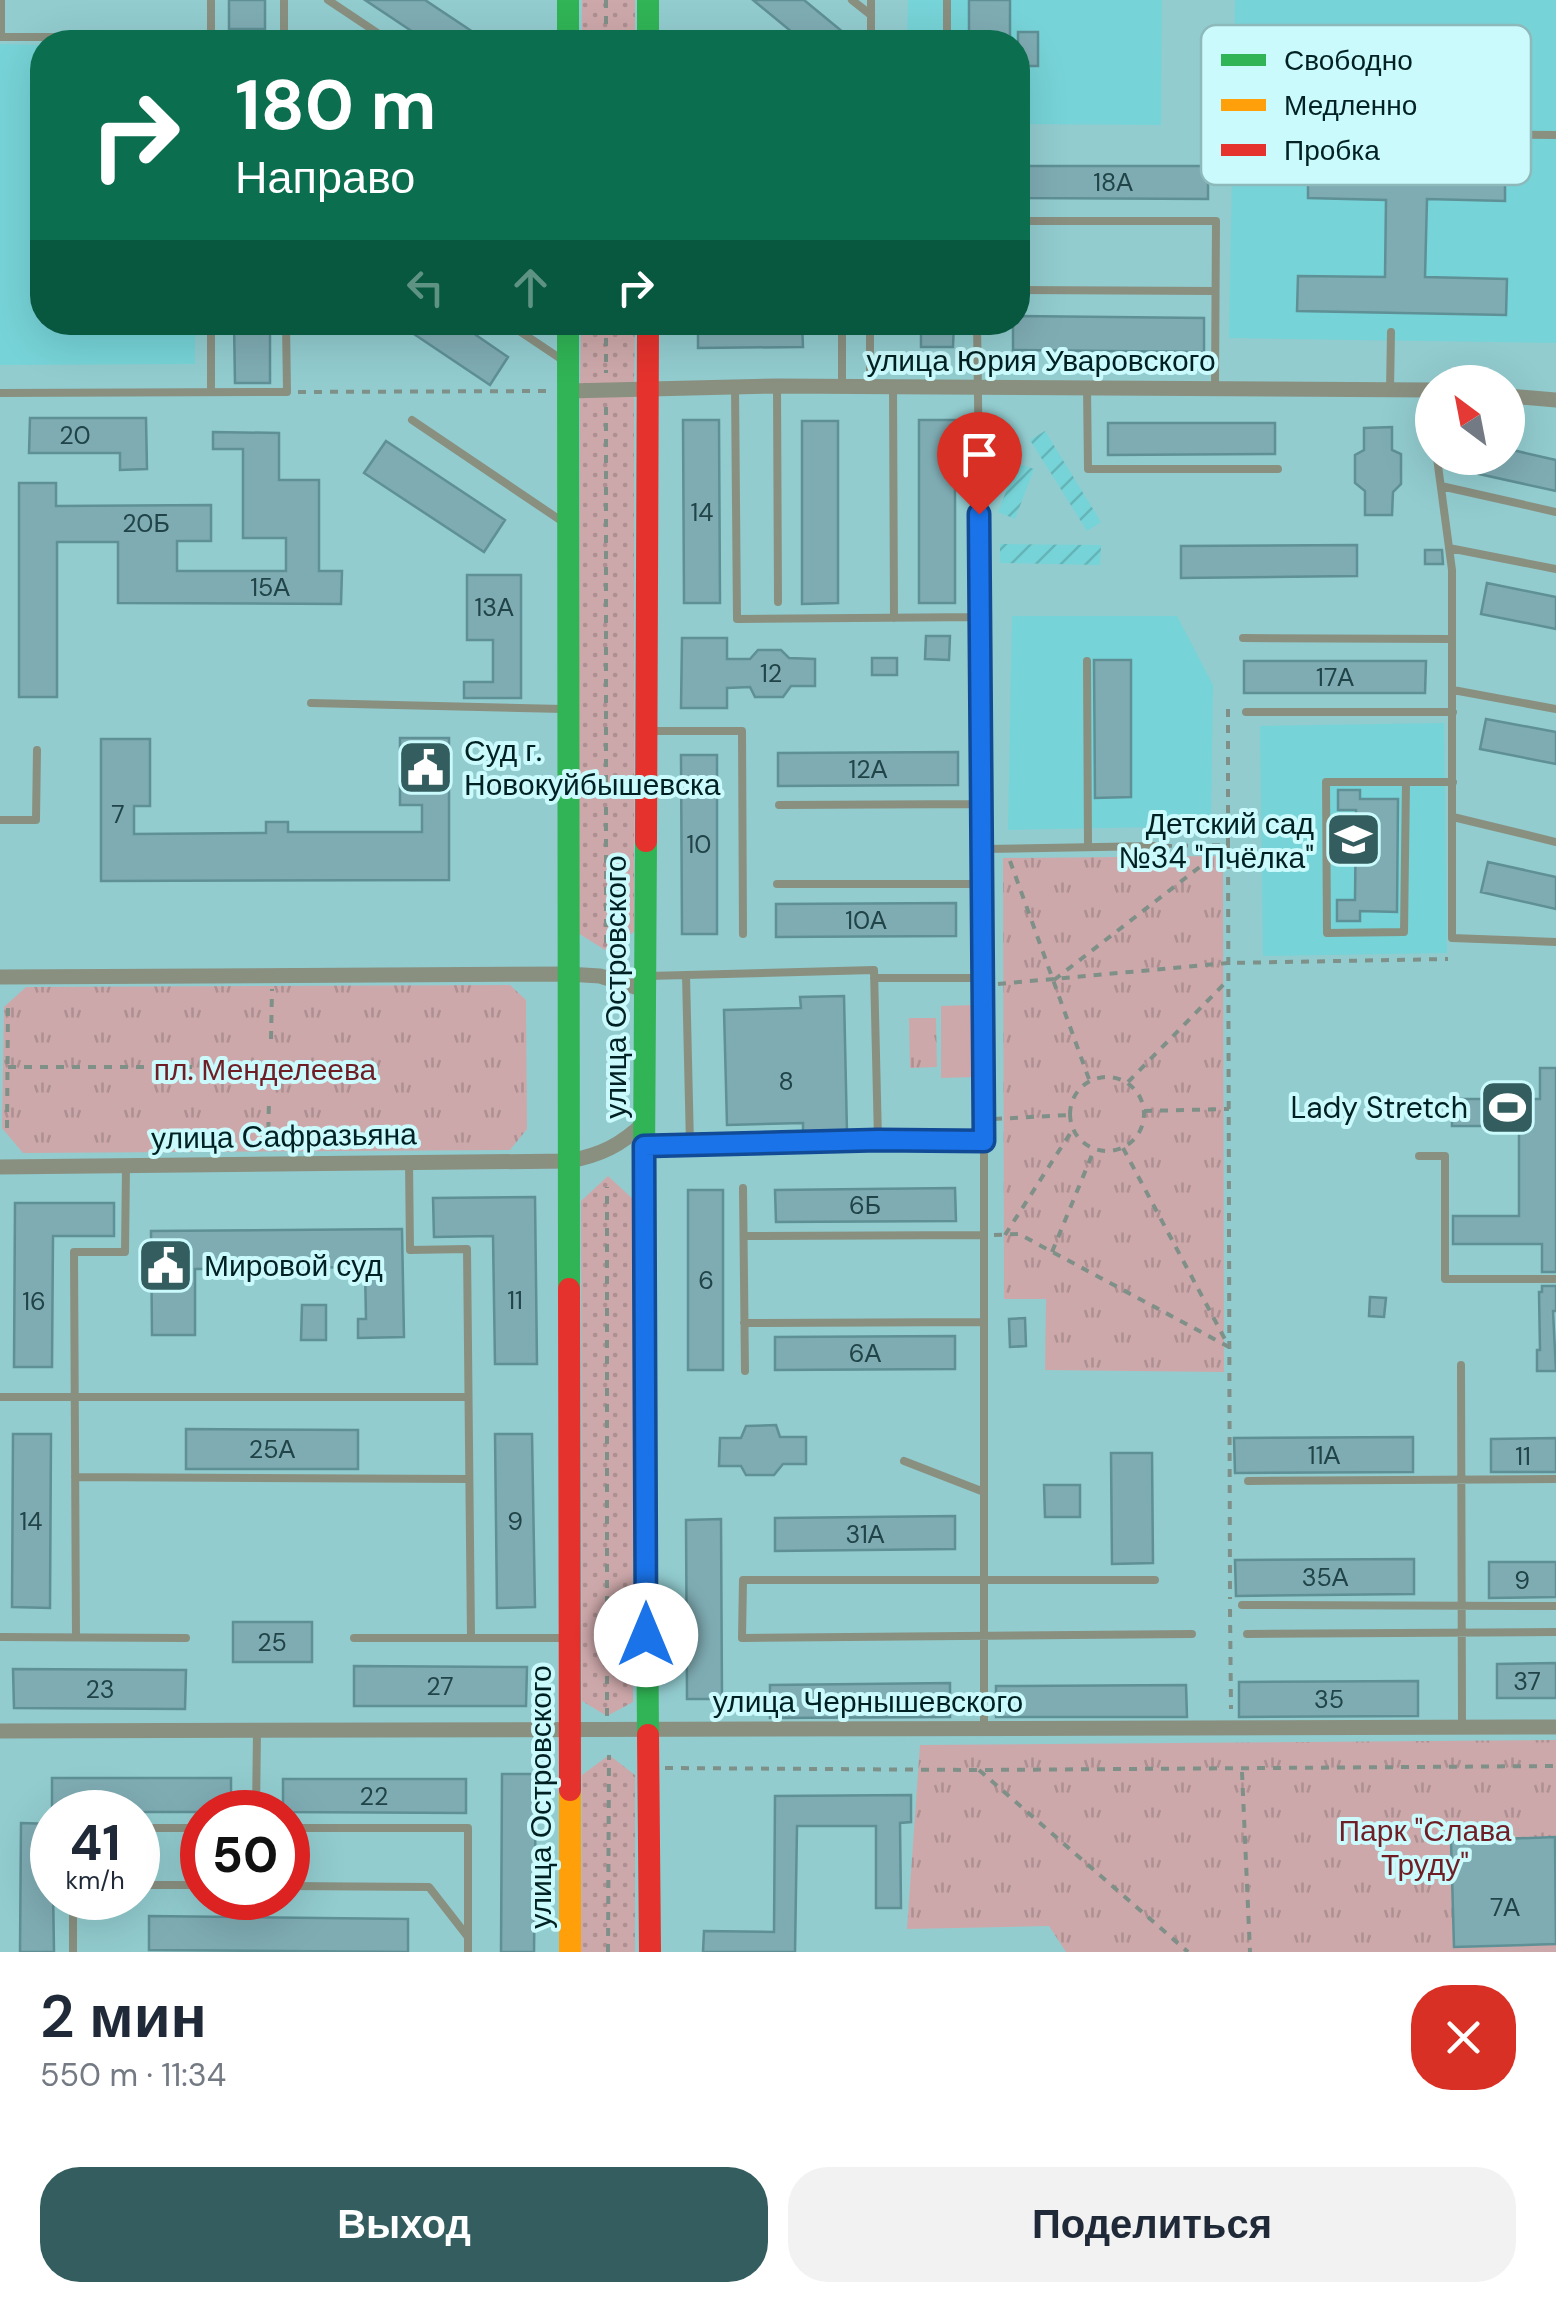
<!DOCTYPE html>
<html lang="ru">
<meta charset="utf-8">
<style>
:root{--surface:#fff;--page:#f2f2f3;--text:#1f2937;--muted:#747a83;--accent:#335d5f}
body{margin:0;font-family:"DM Sans",sans-serif;background:var(--page);color:var(--text);height:100vh;display:flex;flex-direction:column;font-size:38px;white-space:nowrap}
*{box-sizing:border-box;margin:0}
p{font-size:32px;color:var(--muted)}
.icon{flex:none;width:55px;height:55px;fill:none;stroke:currentColor;stroke-width:2;stroke-linecap:round;stroke-linejoin:round}
.map{position:relative;height:1952px;overflow:hidden}
.sheet{display:flex;flex-direction:column;background:var(--surface);flex:1}
.sheet>*{flex:none}
.banner{position:absolute;left:30px;top:30px;width:1000px;height:305px;border-radius:40px;box-shadow:0 10px 40px #0002;background:#0b6e4f;color:#fff;overflow:hidden}
.needle{width:65px;rotate:328deg}
.buttons{position:absolute;left:1415px;top:365px;display:grid;gap:20px}
.buttons a{display:grid;place-items:center;width:110px;height:110px;border-radius:50%;background:var(--surface);box-shadow:0 10px 40px #0002;font-size:50px}
.speed{position:absolute;left:30px;top:1790px;display:flex;gap:20px;font-size:50px;font-weight:700;text-align:center}
.speed>*{display:grid;place-content:center;width:130px;height:130px;border-radius:50%;background:var(--surface);box-shadow:0 10px 40px #0002;line-height:1}
.speed small{font-size:25px;font-weight:400}
.speed .limit{border:15px solid #d22;background:#fff;color:#111}
.pin{position:absolute;display:grid;place-items:center;width:85px;height:85px;color:#fff;margin:-102px -42px;border-radius:50% 50% 50% 0;rotate:-45deg;box-shadow:0 0 10px #0007}
.pin .icon{rotate:45deg}
.me{position:absolute;width:110px;margin:-55px;rotate:0deg;stroke-linejoin:round;filter:drop-shadow(0 0 8px #0008)}
.turn{display:flex;align-items:center;gap:35px;height:210px;padding:0 40px;font-size:45px}
.turn .icon{width:130px;height:130px;stroke-width:2.5}
.turn b{display:block;font-size:70px;line-height:85px}
.lanes{display:flex;align-items:center;height:95px;padding:0 40px;background:#0003;justify-content:center;gap:50px;direction:ltr}
.lanes .off{opacity:.35}
.round{display:grid;place-items:center;flex:none;width:105px;height:105px;border-radius:40px;background:var(--page)}
.head{display:flex;align-items:center;justify-content:space-between;height:170px;padding:0 40px}
h1{font-size:60px;font-weight:600;line-height:75px}
.cta{display:flex;gap:20px;margin-top:auto;padding:20px 40px}
.cta a{flex:1;height:115px;border-radius:40px;background:var(--accent);color:#fff;font-size:40px;font-weight:600;line-height:115px;text-align:center}
.cta a+a{background:var(--page);color:var(--text)}
.map>svg:first-child{display:block}
.built{fill:#76d3d7}
.industrial{fill:url(#industrial-furrows)}
.grass{fill:url(#grass-dots)}
.park{fill:url(#park-tufts)}
.garden{fill:#cda8aa}
.building{fill:#7facb3;stroke:#5e9096;stroke-width:2.5}
.lines{fill:none;stroke-linecap:round;stroke-linejoin:round}
.path{stroke:#7f9088;stroke-width:4;stroke-dasharray:8 8;stroke-linecap:butt}
.lane{stroke:#8a9080;stroke-width:8}
.street{stroke:#8a9080;stroke-width:15}
.fast{stroke:#30b455;stroke-width:22}
.slow{stroke:#ff9f0a;stroke-width:22}
.jam{stroke:#e5322d;stroke-width:22}
.route-casing{stroke:#114b97;stroke-width:25}
.route{stroke:#1a73e8;stroke-width:18}
.labels{text-anchor:middle;dominant-baseline:central;stroke-width:8;stroke-linejoin:round;paint-order:stroke}
.number-label{font-size:25px;fill:#204447}
.street-label{font-size:30px;fill:#002123;stroke:#cafafc}
.poi-label{font-size:30px;fill:#002123;stroke:#cafafc;text-anchor:start}
.park-label{font-size:30px;fill:#6f1e25;stroke:#cafafc}
.key{fill:#cafafc;stroke:#8db9bb;stroke-width:2.5}
.key-label{font-size:28px;fill:#002123}
</style>
<div class="map">
<svg width="1556" height="1952" viewBox="0 0 1556 1952">
<defs>
<pattern id="industrial-furrows" width="10" height="10" patternUnits="userSpaceOnUse" patternTransform="scale(2.5)"><rect width="10" height="10" fill="#76d3d7"/><path d="M-1 1l2-2M0 10L10 0M9 11l2-2" fill="none" stroke="#64b5b8"/></pattern>
<pattern id="grass-dots" width="8" height="8" patternUnits="userSpaceOnUse" patternTransform="scale(2.5)"><rect width="8" height="8" fill="#cda8aa"/><path d="M2 2h.1M6 6h.1" fill="none" stroke="#ae9092" stroke-width="1.8" stroke-linecap="round"/></pattern>
<pattern id="park-tufts" width="24" height="20" patternUnits="userSpaceOnUse" patternTransform="scale(2.5)"><rect width="24" height="20" fill="#cda8aa"/><path d="M3 7l-1-3M5 7V3M7 7l1-3M15 17l-1-3M17 17v-4M19 17l1-3" fill="none" stroke="#ae9092"/></pattern>
</defs>
<rect width="100%" height="100%" fill="#92cccf"/>
<path class="built" d="M908 0H1162L1161 125 1018 124V42H907Z
M1235 0H1556V343L1229 338Z
M0 44 42 45V322L195 323V364L0 365Z
M1012 616H1177L1213 685 1211 826 1008 830Z
M1444 723 1447 953 1263 956 1260 726Z"/>
<path class="industrial" d="M1045 431 1101 522 1087 531 1030 440Z
M1017 463 1034 469 1015 519 998 512Z
M1000 544 1101 545 1100 565 1000 563Z"/>
<path class="grass" d="M582 0H635V42H582Z
M581 323H635L634 383 580 386Z
M634 390V932L605 950 578 933 580 393Z
M608 1176 634 1200 633 1702 607 1716 582 1701 581 1201Z
M609 1755 635 1775V1952H581L582 1775Z"/>
<path class="park" d="M1223 856 1224 1372 1045 1370 1046 1299H1004L1003 858Z
M510 985 526 1000 527 1129 510 1150 23 1153 2 1128 4 1007 26 987Z
M909 1018H936L937 1067 910 1068Z
M1556 1740V1952H1066L1049 1926 907 1929 920 1745Z"/>
<path class="garden" d="M975 1005 976 1077 941 1078V1006Z"/>
<path class="building" d="M229 0H265V29H229Z
M365 0H425L488 42H428Z
M753 0H804L855 42H804Z
M969 0H1010V42H969Z
M1018 32H1038V66H1018Z
M1308 164 1505 168V201L1427 199 1425 277 1507 279 1506 315 1297 311 1298 276 1385 277 1386 200 1308 198Z
M1018 166H1208V199L1018 198Z
M1018 316 1204 318V352L1013 350V322H1018Z
M234 322H270V383H235Z
M396 322H457L508 357 490 385Z
M698 322H802L803 347 698 348Z
M921 322H954L953 347H921Z
M30 418H146L147 469 120 470V453H29Z
M683 420H719L720 603H684Z
M919 420H955V603H919Z
M802 421H838V603L802 604Z
M1108 423H1275V454L1108 455Z
M1392 427V450L1401 454V484L1393 492 1392 515H1365V491L1355 483V455L1364 450V428Z
M213 432 279 433V480H319V571H342L341 604 118 603V542H57V697H19V483H56V506L211 505V541H177V571H286V538H243V449H213Z
M386 441 505 520 484 552 364 473Z
M1508 449 1556 460V491L1479 474 1483 458H1508Z
M1357 545V576L1181 578V546Z
M1425 550H1442L1443 564H1425Z
M467 575H521V698H464V682H493V640H467Z
M1487 583 1556 597V629L1481 614Z
M926 636H950L949 660 925 659Z
M682 638H727V659H750L758 650H781L789 658 815 659V686H791L783 697H755L750 687 727 688V708H681Z
M872 658H897V675H872Z
M1094 660H1131V797L1095 798Z
M1244 661H1426L1425 693H1244Z
M1486 719 1556 732V764L1480 749Z
M400 738H449V880L101 881V739H150V806H134V834L266 833V822H288V832H422V805H400Z
M958 752V785L778 786V753Z
M681 755H717V934H682Z
M1338 790H1360V799H1398L1397 912 1360 911V921H1337V900H1355L1356 810H1338Z
M1488 862 1556 877V909L1481 892Z
M956 903V936L776 937V904Z
M844 996 847 1133 803 1134V1123L727 1125 724 1010 801 1008 800 997Z
M1540 1068H1556V1272H1542V1244H1453V1216H1519V1126H1452V1099H1540Z
M955 1188 956 1221 776 1222 775 1190Z
M688 1190H723V1370H688Z
M535 1197 537 1364H495L493 1236 434 1237 433 1198Z
M15 1203H114V1236H53L52 1367H14Z
M402 1229 404 1337 358 1338V1319H366L365 1267 195 1269V1335H152L151 1231Z
M1542 1286H1556V1311H1553L1556 1371H1537V1350H1540L1539 1292H1542Z
M1370 1297 1386 1298 1384 1317 1369 1316Z
M302 1305H326V1340H301Z
M1025 1318 1026 1346 1010 1347 1009 1319Z
M955 1336V1369L775 1370V1337Z
M776 1425 780 1437H806V1464H783L774 1475H746L741 1466H719L720 1438H741L746 1426Z
M186 1429 358 1430V1469H186Z
M13 1434H51L50 1608 12 1607Z
M495 1434H532L535 1607 497 1608Z
M1413 1437V1472L1235 1473 1234 1438Z
M1556 1438V1472H1491V1439Z
M1111 1453H1152L1153 1563 1112 1564Z
M1044 1485H1080V1517H1045Z
M955 1516V1549L775 1551V1518Z
M721 1519 722 1699H687L686 1520Z
M1414 1559V1594L1236 1596 1235 1560Z
M1489 1562H1556V1597L1489 1598Z
M233 1622H312V1662H233Z
M1556 1663V1698H1497V1664Z
M354 1666 527 1667 526 1706H354Z
M13 1669 186 1670 185 1709 14 1708Z
M1418 1681V1716L1239 1717V1682Z
M950 1683V1717L770 1718V1685Z
M1186 1685 1187 1717H996V1686Z
M502 1774H536L534 1952H501Z
M52 1778H231V1812H52Z
M283 1779H466V1813L283 1812Z
M911 1795V1822L900 1823 901 1908H876V1826H797L795 1952H703L704 1931 774 1932 775 1796Z
M21 1823 52 1824 54 1952H20Z
M1555 1837 1556 1944 1454 1947 1451 1841Z
M149 1916 408 1919V1952L149 1950Z"/>
<g class="lines">
<path class="path" d="M606 0V42
M606 322V373
M298 392 548 391
M606 407V947
M1228 845 1230 1599
M1164 846 1228 845V708
M1010 861 1090 1082
M1054 980 1228 845
M998 984 1228 963 1448 959
M271 1039 272 989
M8 1067H240
M1070 1114a37 37 0 1 1 74 0a37 37 0 1 1-74 0Z
M1128 1082 1226 982
M1144 1111 1229 1109
M994 1119 1069 1115
M7 1128 8 1007
M268 1146 269 1099
M1123 1148 1227 1343
M994 1235 1019 1234 1229 1347
M1005 1235 1073 1129
M1052 1252 1094 1150
M1230 1609 1231 1709
M607 1716V1187
M665 1768 979 1770 1556 1766
M979 1770 1188 1952
M1242 1772 1250 1952
M608 1952 609 1755"/>
<path class="lane" d="M1 0V37H211V0
M284 0V42
M328 0 391 42
M852 0 871 15
M871 42V0
M947 42V0
M42 61V239
M1304 134 1556 135
M1018 221H1216L1215 388
M1018 290 1215 291
M506 322 564 361
M870 322V387
M977 322 984 849V1728
M777 386 778 602
M735 387 737 619 981 617
M842 387V322
M893 387 894 618
M1087 388 1088 469H1278
M1390 390 1391 332
M1428 391 1432 426
M211 392V322
M0 393 287 392 286 322
M412 420 566 524
M1437 458 1452 570V938L1556 942
M1441 486 1556 512
M1449 548 1556 569
M1243 638 1452 639
M1087 661 1088 847
M1453 690 1556 709
M311 703 564 709
M1246 712H1453
M651 731H742L743 934
M1406 782 1404 932 1327 933 1326 782H1453
M779 805 983 804
M1453 817 1556 842
M0 820H36L37 750
M984 849 1154 846
M777 884H983
M686 975 690 1145
M648 976 874 970 878 1140 649 1146
M874 978H984
M878 1140 984 1141
M1419 1156H1445V1279H1556
M409 1162 410 1250 467 1249 471 1638
M743 1188 745 1371
M744 1236 984 1235
M744 1323 984 1322
M1461 1365 1462 1726
M0 1397H468
M904 1461 984 1492
M75 1477 469 1479
M1248 1481 1556 1479
M1155 1580H743L742 1638 1192 1634
M1242 1605 1556 1606
M1247 1634 1556 1632
M0 1637 186 1638
M76 1637 74 1252H125L126 1166
M354 1638H566
M256 1812 257 1732
M138 1828H202
M288 1828H468V1952
M138 1885H202
M288 1886 429 1887 468 1937
M73 1952V1898"/>
<path class="street" d="M568 391 777 386 1432 390
M1508 396 1556 400
M0 977 567 974 600 976 645 990
M0 1167 569 1161C601 1155 621 1145 644 1123
M0 1731 1556 1727"/>
<path class="fast" d="M568 0V42
M648 0V42
M568 322 569 1289
M646 841 644 1160 648 1735"/>
<path class="slow" d="M570 1790V1952"/>
<path class="jam" d="M646 841 648 322
M569 1289 570 1790
M648 1735 650 1952"/>
</g>
<g class="lines">
<defs>
<path id="route" d="M646 1635 644 1146 878 1140 984 1141 979 514"/>
</defs>
<use href="#route" class="route-casing"/>
<use href="#route" class="route"/>
</g>
<defs>
<symbol id="civic-square" viewBox="-11 -11 22 22"><rect x="-9" y="-9" width="18" height="18" rx="4" fill="#335d5f" stroke="#cafafc"/><path d="M-.6-6.5H3V-4.5H.6V-3L4-1V1h2V6H-6V1h2V-1L-.6-3ZM-1.2 2.5V6h2.4V2.5Z" fill="#fff"/></symbol>
<symbol id="school-square" viewBox="-11 -11 22 22"><rect x="-9" y="-9" width="18" height="18" rx="4" fill="#335d5f" stroke="#cafafc"/><path d="M0-5L7-2L0 1L-7-2ZM-4 1L0 2.5L4 1V4Q0 6-4 4Z" fill="#fff"/></symbol>
<symbol id="stadium-square" viewBox="-11 -11 22 22"><rect x="-9" y="-9" width="18" height="18" rx="4" fill="#335d5f" stroke="#cafafc"/><path d="M0-5a6.5 5 0 1 0 0 10a6.5 5 0 1 0 0-10ZM-3.5-1.8h7v3.6h-7Z" fill="#fff"/></symbol>
</defs>
<g fill-rule="evenodd">
<use href="#civic-square" x="394" y="736" width="63" height="63"/>
<use href="#school-square" x="1322" y="808" width="63" height="63"/>
<use href="#stadium-square" x="1476" y="1076" width="63" height="63"/>
<use href="#civic-square" x="134" y="1234" width="63" height="63"/>
</g>
<g class="labels">
<g class="number-label">
<text x="1113" y="182">18А</text>
<text x="75" y="435">20</text>
<text x="702" y="512">14</text>
<text x="146" y="523">20Б</text>
<text x="270" y="587">15А</text>
<text x="494" y="607">13А</text>
<text x="771" y="673">12</text>
<text x="1335" y="677">17А</text>
<text x="868" y="769">12А</text>
<text x="118" y="814">7</text>
<text x="699" y="844">10</text>
<text x="866" y="920">10А</text>
<text x="786" y="1081">8</text>
<text x="865" y="1205">6Б</text>
<text x="706" y="1280">6</text>
<text x="515" y="1300">11</text>
<text x="34" y="1301">16</text>
<text x="865" y="1353">6А</text>
<text x="272" y="1449">25А</text>
<text x="1324" y="1455">11А</text>
<text x="1523" y="1456">11</text>
<text x="31" y="1521">14</text>
<text x="515" y="1521">9</text>
<text x="865" y="1534">31А</text>
<text x="1325" y="1577">35А</text>
<text x="1522" y="1580">9</text>
<text x="272" y="1642">25</text>
<text x="1527" y="1681">37</text>
<text x="440" y="1686">27</text>
<text x="100" y="1689">23</text>
<text x="1329" y="1699">35</text>
<text x="374" y="1796">22</text>
<text x="1505" y="1907">7А</text>
</g>
<g class="street-label">
<text x="1041" y="360">улица Юрия Уваровского</text>
<text transform="translate(615 987) rotate(-90)">улица Островского</text>
<text transform="translate(284 1136) rotate(-1)">улица Сафразьяна</text>
<text x="868" y="1701">улица Чернышевского</text>
<text transform="translate(540 1797) rotate(-90)">улица Островского</text>
</g>
<g class="poi-label">
<text x="464" y="750">Суд г.<tspan x="464" dy="34">Новокуйбышевска</tspan></text>
<text x="1314" y="823" text-anchor="end">Детский сад<tspan x="1314" dy="34">№34 "Пчёлка"</tspan></text>
<text x="1468" y="1107" text-anchor="end">Lady Stretch</text>
<text x="204" y="1265">Мировой суд</text>
</g>
<g class="park-label">
<text x="265" y="1069">пл. Менделеева</text>
<text x="1425" y="1830">Парк "Слава<tspan x="1425" dy="34">Труду"</tspan></text>
</g>
</g>
<rect x="1201" y="25" width="330" height="160" rx="15" class="key"/>
<rect x="1221" y="54" width="45" height="12" fill="#30b455"/>
<rect x="1221" y="99" width="45" height="12" fill="#ff9f0a"/>
<rect x="1221" y="144" width="45" height="12" fill="#e5322d"/>
<g class="key-label">
<text x="1284" y="70">Свободно</text>
<text x="1284" y="115">Медленно</text>
<text x="1284" y="160">Пробка</text>
</g>
</svg>
<div class="buttons">
<a><svg class="needle" viewBox="-14 -14 28 28"><path d="M0-13l5 13h-10z" fill="#e53935"/><path d="M0 13l5-13h-10z" fill="#747a83"/></svg></a>
</div>
<div class="speed"><div>41<small>km/h</small></div><div class="limit">50</div></div>
<div class="pin" style="left:979px;top:514px;background:#d93025"><svg class="icon" aria-label="arrive" viewBox="0 0 24 24"><path d="M6 21V4h12l-3 4 3 4H6"/></svg></div>
<svg class="me" style="left:646px;top:1635px" viewBox="-20 -20 40 40"><circle r="19" fill="#fff"/><path d="M0-13L10 11 0 6-10 11z" fill="#1a73e8"/></svg>
<div class="banner">
<div class="turn"><svg class="icon" aria-label="right" viewBox="0 0 24 24"><path d="M7 20v-9h11M14 6l5 5-5 5"/></svg><div><b>180 m</b>Направо</div></div>
<div class="lanes"><svg class="icon off" aria-label="left" viewBox="0 0 24 24"><path d="M17 20v-9H6M10 6l-5 5 5 5"/></svg><svg class="icon off" aria-label="ahead" viewBox="0 0 24 24"><path d="M12 20V5M6 11l6-6 6 6"/></svg><svg class="icon" aria-label="right" viewBox="0 0 24 24"><path d="M7 20v-9h11M14 6l5 5-5 5"/></svg></div>
</div>
</div>
<section class="sheet">
<div class="head"><div><h1>2 мин</h1><p>550 m · 11:34</p></div><a class="round" style="background:#d93025;color:#fff"><svg class="icon" aria-label="close" viewBox="0 0 24 24"><path d="M6 6l12 12M18 6L6 18"/></svg></a></div>
<div class="cta"><a>Выход</a><a>Поделиться</a></div>
</section>
